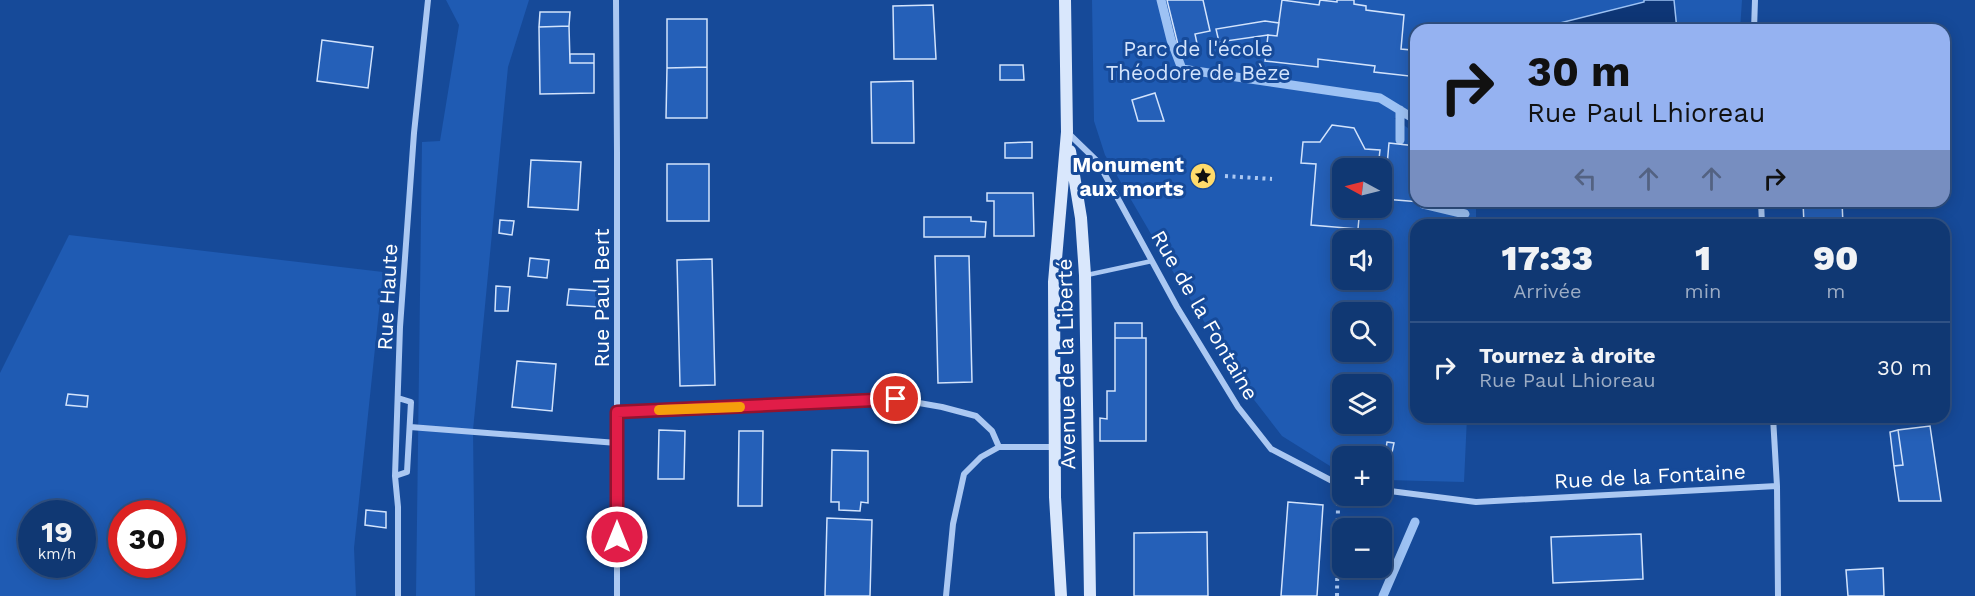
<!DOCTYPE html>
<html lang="fr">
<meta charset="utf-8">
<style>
:root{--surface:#103873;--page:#1e437b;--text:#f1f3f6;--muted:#9cacc4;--line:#305285}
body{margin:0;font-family:"Work Sans",sans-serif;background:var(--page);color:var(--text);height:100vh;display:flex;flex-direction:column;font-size:22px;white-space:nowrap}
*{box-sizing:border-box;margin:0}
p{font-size:20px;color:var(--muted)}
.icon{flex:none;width:33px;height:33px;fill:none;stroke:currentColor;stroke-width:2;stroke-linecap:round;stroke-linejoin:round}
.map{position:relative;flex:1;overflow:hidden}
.panel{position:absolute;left:1410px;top:219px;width:540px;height:204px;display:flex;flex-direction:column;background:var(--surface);border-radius:18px;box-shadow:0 3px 15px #0003,0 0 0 2px var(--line)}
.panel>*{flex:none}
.top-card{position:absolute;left:1410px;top:24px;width:540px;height:183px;border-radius:18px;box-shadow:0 3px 15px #0003,0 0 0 2px var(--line);background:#95b2f1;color:#111;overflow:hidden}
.needle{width:39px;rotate:277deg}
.tools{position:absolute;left:1332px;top:158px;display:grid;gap:12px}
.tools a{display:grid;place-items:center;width:60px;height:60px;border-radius:12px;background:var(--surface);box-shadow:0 3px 15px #0003,0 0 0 2px var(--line);font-size:30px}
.speed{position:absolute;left:18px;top:500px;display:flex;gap:12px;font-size:30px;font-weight:700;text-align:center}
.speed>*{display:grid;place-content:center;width:78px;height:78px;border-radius:50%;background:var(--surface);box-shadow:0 3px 15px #0003,0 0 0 2px var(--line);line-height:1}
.speed small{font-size:15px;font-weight:400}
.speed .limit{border:9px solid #d22;background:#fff;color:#111}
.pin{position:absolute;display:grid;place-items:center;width:51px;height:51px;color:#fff;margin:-26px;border:3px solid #fff;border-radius:50%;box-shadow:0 2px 6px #0007}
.me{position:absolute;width:66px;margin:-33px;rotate:0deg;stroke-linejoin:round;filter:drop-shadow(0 0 4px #0008)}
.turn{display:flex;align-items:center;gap:21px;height:126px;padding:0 18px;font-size:27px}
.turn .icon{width:78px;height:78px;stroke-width:2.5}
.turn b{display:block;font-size:42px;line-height:51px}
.lanes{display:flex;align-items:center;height:57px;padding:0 18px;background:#0003;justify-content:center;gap:30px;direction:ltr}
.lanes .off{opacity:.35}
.eta{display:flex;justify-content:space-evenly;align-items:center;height:102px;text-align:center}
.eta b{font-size:36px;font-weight:800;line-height:42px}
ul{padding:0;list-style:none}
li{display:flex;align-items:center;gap:18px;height:90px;padding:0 18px;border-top:2px solid var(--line)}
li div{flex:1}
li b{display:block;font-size:22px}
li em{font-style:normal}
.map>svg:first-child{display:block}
.green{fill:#1f5bb3;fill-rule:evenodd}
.water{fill:#0e3676;stroke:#9dc2f4;stroke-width:1.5}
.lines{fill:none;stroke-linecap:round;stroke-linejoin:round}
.stream{stroke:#9dc2f4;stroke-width:9}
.building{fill:#2560b8;stroke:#d2e3fc;stroke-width:1.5}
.path{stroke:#abc8f2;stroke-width:4;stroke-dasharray:3 4.5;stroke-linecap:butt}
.lane{stroke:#abc8f2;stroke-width:4.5}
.street{stroke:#abc8f2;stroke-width:6}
.secondary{stroke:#d9e7fc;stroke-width:12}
.route-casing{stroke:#92132f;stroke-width:15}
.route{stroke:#e11d48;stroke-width:10}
.slow{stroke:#f59e0b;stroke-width:10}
.labels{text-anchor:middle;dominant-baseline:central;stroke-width:6;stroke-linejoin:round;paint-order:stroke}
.park-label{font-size:21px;fill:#d2e3fc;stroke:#164a99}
.poi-label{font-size:21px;font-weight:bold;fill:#fff;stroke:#164a99;text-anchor:end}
.street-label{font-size:21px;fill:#fff;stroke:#164a99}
</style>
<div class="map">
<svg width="1975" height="596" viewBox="0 0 1975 596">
<rect width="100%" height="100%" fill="#164a99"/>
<path class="green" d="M446 0H529L508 67 473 430 475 596H416L422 142 440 141 459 25Z
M1092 0H1742L1740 30H1416V120L1394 118 1416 134V201H1445L1446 206 1476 208V225H1416V417H1467L1464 482 1387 480 1382 479V456H1342V469L1330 466 1282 436 1248 392 1172 270 1105 155 1094 121ZM1342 168H1382V207H1342ZM1342 240H1382V279H1342ZM1342 312H1382V351H1342ZM1342 384H1382V423H1342Z
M69 235 383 272 354 548 356 596H0V373ZM32 513H82V564H32ZM122 513H172V564H122Z"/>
<path class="water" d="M1644 0H1674L1677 30H1532L1644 2Z"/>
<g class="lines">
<path class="stream" d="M1161 0 1171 40 1182 69 1380 98 1416 120
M1400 110V140
M1423 204 1465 214
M1383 596 1415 522"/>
</g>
<path class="building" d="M1167 0H1203L1210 31 1195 34 1199 53 1181 57Z
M1282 0 1319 5 1320 0 1337 2V0H1354V4L1366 6V10L1404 15 1401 49 1411 50 1409 76 1374 72 1375 66 1318 59V67L1265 61 1268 35 1277 36Z
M933 5 936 59H894L893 6Z
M540 12H570L569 26 539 27Z
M667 19H707V67L667 68Z
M1265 21 1279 23 1277 36 1268 35 1219 42 1216 29Z
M569 26 570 63H594V93L540 94 539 27Z
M322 40 373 47 368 88 317 81Z
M570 54H594V63H570Z
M1000 65H1023L1024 80H1000Z
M707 67V118H666L667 68Z
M913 81 914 143H872L871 82Z
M1155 93 1164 121H1138L1132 100Z
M1332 125 1354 128 1365 149 1380 150 1378 168H1342V207H1360L1358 229 1311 225 1316 164 1301 163 1303 142H1320Z
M1032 142V158H1005V143Z
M1389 143 1416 146V201L1421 202 1384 199Z
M531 160 581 162 578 210 528 207Z
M667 164H709V221H667Z
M987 193H1033L1034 236H994V201H987Z
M1803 201H1842L1843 225H1804Z
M924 217H971V221L986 222 985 237H924Z
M500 220 514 221 512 235 499 233Z
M935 256H969L972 382 938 383Z
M530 258 549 260 547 278 528 276Z
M712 259 715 385 680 386 677 260Z
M496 286 510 287 508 311H495Z
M569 289 600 291V307L567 305Z
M1115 323H1142V338H1115Z
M1115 338H1146V441H1100V418L1107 419V391H1115Z
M517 361 556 364 552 411 512 407Z
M68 394 88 396 87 407 66 405Z
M1930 426 1941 501H1899L1894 466 1903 465 1898 430Z
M659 430 685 431 684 479H658Z
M1898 430 1903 465 1894 466 1890 432Z
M739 431H763L762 506H738Z
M1387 442 1394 443 1391 457 1385 456Z
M832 450 868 451V503L861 502 860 511 839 510V502H831Z
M1288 502 1323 505 1317 596H1281Z
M366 510 386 512V528L365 525Z
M827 518 872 520 870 596H825Z
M1207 532 1208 596H1134V533Z
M1641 534 1643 579 1553 583 1551 537Z
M1883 568 1884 596H1848L1846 570Z"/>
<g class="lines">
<path class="path" d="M1225 176 1272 179
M1337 596 1338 504"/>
<path class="lane" d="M1087 275 1152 261"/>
<path class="street" d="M616 0 617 152V596
M1754 30 1755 0
M1067 132 1098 162 1177 307 1238 407 1271 449 1338 484 1342 485
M1761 201 1762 225
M617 412 896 399 942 407 976 416 992 431 999 447
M1773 417 1777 486 1778 596
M410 427 617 443
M395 476 407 472 411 402 398 398
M1382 490 1476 502 1777 486
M398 596V507L395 476 400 327 414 133 428 0
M946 596 953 524 964 474 981 457 999 447H1054"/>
<path class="secondary" d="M1070 151 1081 218 1085 275 1090 596
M1061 596 1055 497 1054 282 1067 132 1065 0"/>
</g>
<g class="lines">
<defs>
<path id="route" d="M617 537V412L896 399"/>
</defs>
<use href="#route" class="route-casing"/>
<use href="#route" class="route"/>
<path class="slow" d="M659 410 740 407"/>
</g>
<defs>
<symbol id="sight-disc" viewBox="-11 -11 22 22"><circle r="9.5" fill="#ffdb6b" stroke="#164a99"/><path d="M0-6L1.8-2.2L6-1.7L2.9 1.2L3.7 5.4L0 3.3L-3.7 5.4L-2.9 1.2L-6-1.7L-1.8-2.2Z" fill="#111"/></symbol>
</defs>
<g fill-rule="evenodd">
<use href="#sight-disc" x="1188" y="161" width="30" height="30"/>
</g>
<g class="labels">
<g class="park-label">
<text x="1198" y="48">Parc de l'école<tspan x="1198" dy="24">Théodore de Bèze</tspan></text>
</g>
<g class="poi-label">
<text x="1184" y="164">Monument<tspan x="1184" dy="24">aux morts</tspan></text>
</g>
<g class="street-label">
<text transform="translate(387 297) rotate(-87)">Rue Haute</text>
<text transform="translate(601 298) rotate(-90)">Rue Paul Bert</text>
<text transform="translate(1205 315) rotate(60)">Rue de la Fontaine</text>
<text transform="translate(1066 364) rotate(-91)">Avenue de la Liberté</text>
<text transform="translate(1650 476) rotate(-3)">Rue de la Fontaine</text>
</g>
</g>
</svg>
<div class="tools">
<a><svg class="needle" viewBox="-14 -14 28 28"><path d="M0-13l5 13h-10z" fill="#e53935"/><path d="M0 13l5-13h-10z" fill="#9cacc4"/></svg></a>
<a><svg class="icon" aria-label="sound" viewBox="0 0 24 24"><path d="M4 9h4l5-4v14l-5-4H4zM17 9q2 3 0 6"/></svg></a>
<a><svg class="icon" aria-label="search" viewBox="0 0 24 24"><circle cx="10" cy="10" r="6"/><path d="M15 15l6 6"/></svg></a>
<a><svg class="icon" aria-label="layers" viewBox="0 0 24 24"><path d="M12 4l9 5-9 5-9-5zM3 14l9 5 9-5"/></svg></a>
<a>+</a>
<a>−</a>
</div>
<div class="speed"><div>19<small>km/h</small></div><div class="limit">30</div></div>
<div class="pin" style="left:896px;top:399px;background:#d93025"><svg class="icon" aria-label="arrive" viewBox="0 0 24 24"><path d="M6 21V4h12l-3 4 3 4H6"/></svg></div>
<svg class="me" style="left:617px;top:537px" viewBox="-20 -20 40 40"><circle r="17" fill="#e11d48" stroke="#fff" stroke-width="3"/><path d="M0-11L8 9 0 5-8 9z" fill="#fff"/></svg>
<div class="top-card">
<div class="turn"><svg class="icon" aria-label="right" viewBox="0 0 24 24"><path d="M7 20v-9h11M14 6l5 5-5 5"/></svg><div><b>30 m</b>Rue Paul Lhioreau</div></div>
<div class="lanes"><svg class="icon off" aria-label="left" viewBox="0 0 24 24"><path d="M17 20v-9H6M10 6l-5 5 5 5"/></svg><svg class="icon off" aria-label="ahead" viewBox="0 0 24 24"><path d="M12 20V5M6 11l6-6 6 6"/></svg><svg class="icon off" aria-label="ahead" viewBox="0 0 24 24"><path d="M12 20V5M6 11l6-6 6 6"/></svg><svg class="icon" aria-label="right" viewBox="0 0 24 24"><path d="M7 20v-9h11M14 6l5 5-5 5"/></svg></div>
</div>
<section class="panel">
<div class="eta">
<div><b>17:33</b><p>Arrivée</p></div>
<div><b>1</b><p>min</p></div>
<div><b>90</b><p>m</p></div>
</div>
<ul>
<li><svg class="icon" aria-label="right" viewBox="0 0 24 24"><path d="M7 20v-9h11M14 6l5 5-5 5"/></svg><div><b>Tournez à droite</b><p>Rue Paul Lhioreau</p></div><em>30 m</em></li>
</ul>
</section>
</div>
